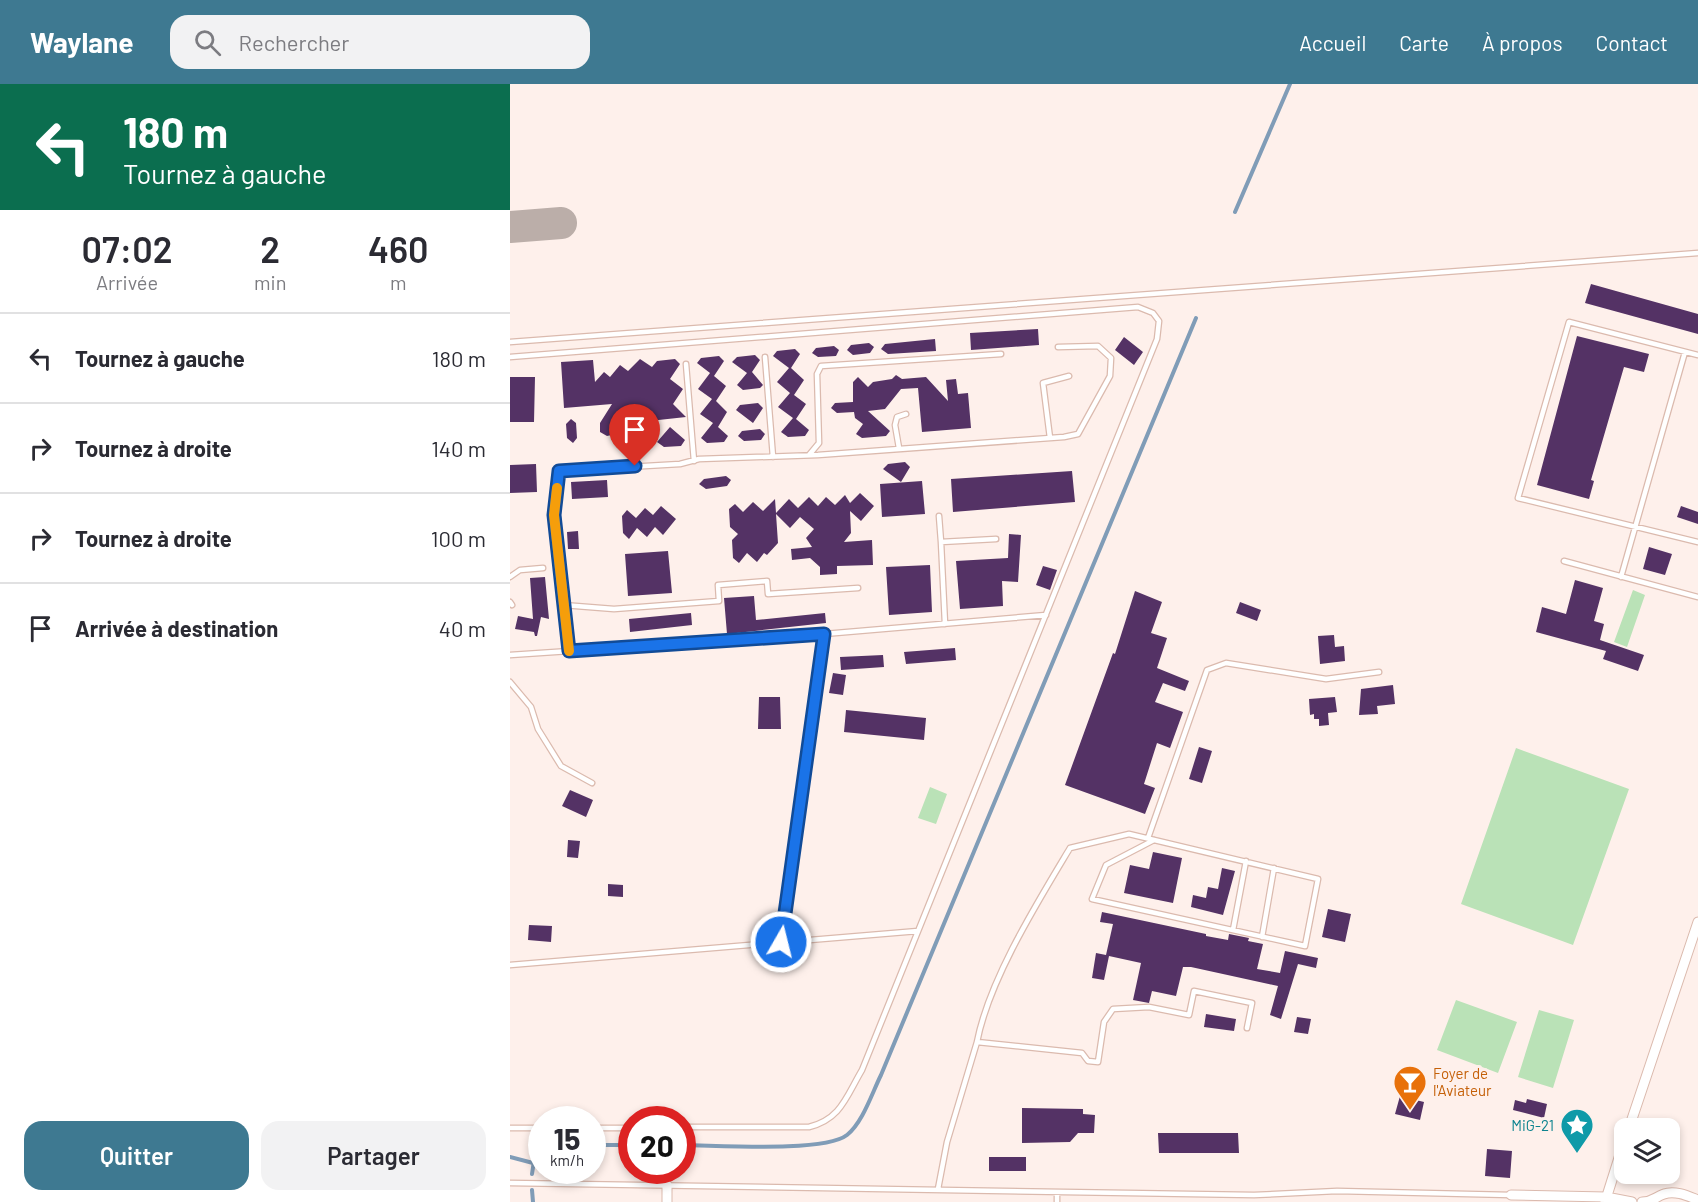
<!DOCTYPE html>
<html lang="fr">
<meta charset="utf-8">
<style>
:root{--surface:#fff;--page:#f2f2f3;--text:#2b2b33;--muted:#7c7c81;--line:#e1e1e2;--accent:#3e7991}
body{margin:0;font-family:Barlow,sans-serif;background:var(--page);color:var(--text);height:100vh;display:flex;flex-direction:column;font-size:22px;white-space:nowrap}
*{box-sizing:border-box;margin:0}
p{font-size:20px;color:var(--muted)}
.icon{flex:none;width:33px;height:33px;fill:none;stroke:currentColor;stroke-width:2;stroke-linecap:round;stroke-linejoin:round}
.map{position:relative;flex:1;overflow:hidden}
.drawer{display:flex;flex-direction:column;background:var(--surface);width:510px}
.drawer>*{flex:none}
.banner{background:#0b6e4f;color:#fff;overflow:hidden}
.fabs{position:absolute;left:1104px;top:1034px;display:grid;gap:12px}
.fabs a{display:grid;place-items:center;width:66px;height:66px;border-radius:12px;background:var(--surface);box-shadow:0 3px 9px #0003;font-size:30px}
.speed{position:absolute;left:18px;top:1022px;display:flex;gap:12px;font-size:30px;font-weight:700;text-align:center}
.speed>*{display:grid;place-content:center;width:78px;height:78px;border-radius:50%;background:var(--surface);box-shadow:0 3px 9px #0003;line-height:1}
.speed small{font-size:15px;font-weight:400}
.speed .limit{border:9px solid #d22;background:#fff;color:#111}
.pin{position:absolute;display:grid;place-items:center;width:51px;height:51px;color:#fff;margin:-62px -26px;border-radius:50% 50% 50% 0;rotate:-45deg;box-shadow:0 0 6px #0007}
.pin .icon{rotate:45deg}
.me{position:absolute;width:66px;margin:-33px;rotate:8deg;stroke-linejoin:round;filter:drop-shadow(0 0 4px #0008)}
.turn{display:flex;align-items:center;gap:21px;height:126px;padding:0 24px;font-size:27px}
.turn .icon{width:78px;height:78px;stroke-width:2.5}
.turn b{display:block;font-size:42px;line-height:51px}
.eta{display:flex;justify-content:space-evenly;align-items:center;height:102px;text-align:center}
.eta b{font-size:36px;font-weight:600;line-height:42px}
.action{display:flex;gap:12px;margin-top:auto;padding:12px 24px}
.action a{flex:1;height:69px;border-radius:18px;background:var(--accent);color:#fff;font-size:24px;font-weight:600;line-height:69px;text-align:center}
.action a+a{background:var(--page);color:var(--text)}
ul{padding:0;list-style:none}
li{display:flex;align-items:center;gap:18px;height:90px;padding:0 24px;border-top:2px solid var(--line)}
li div{flex:1}
li b{display:block;font-size:22px}
li em{font-style:normal}
header{display:flex;align-items:center;gap:36px;box-sizing:border-box;height:84px;padding:0 30px;background:var(--accent);color:#fff}
header strong{font-size:28px}
nav{display:flex;gap:33px;margin-inline-start:auto;font-size:21px}
.search{width:420px;height:54px;background:var(--page);display:flex;align-items:center;gap:15px;box-sizing:border-box;padding:0 21px;border-radius:18px;color:var(--muted);font-size:22px}
main{display:flex;flex:1;min-height:0}
.map>svg:first-child{display:block}
.green{fill:#bae2b7}
.lines{fill:none;stroke-linecap:round;stroke-linejoin:round}
.stream{stroke:#809cb7;stroke-width:4}
.taxiway{stroke:#bbaea9;stroke-width:32}
.building{fill:#543265}
.lane-casing{stroke:#dbbaae;stroke-width:7}
.street-casing{stroke:#dbbaae;stroke-width:11}
.lane{stroke:#fff;stroke-width:4.5}
.street{stroke:#fff;stroke-width:9}
.route-casing{stroke:#114b97;stroke-width:15}
.route{stroke:#1a73e8;stroke-width:10}
.slow{stroke:#f59e0b;stroke-width:10}
.labels{text-anchor:middle;dominant-baseline:central;stroke-width:6;stroke-linejoin:round;paint-order:stroke}
.food-label{font-size:15px;fill:#c56008;stroke:#fef0eb;text-anchor:start}
.culture-label{font-size:15px;fill:#0d838f;stroke:#fef0eb;text-anchor:end}
</style>
<header>
<strong>Waylane</strong>
<div class="search"><svg class="icon" aria-label="search" viewBox="0 0 24 24"><circle cx="10" cy="10" r="6"/><path d="M15 15l6 6"/></svg>Rechercher</div>
<nav><a>Accueil</a><a>Carte</a><a>À propos</a><a>Contact</a></nav>
</header>
<main>
<section class="drawer">
<div class="banner">
<div class="turn"><svg class="icon" aria-label="left" viewBox="0 0 24 24"><path d="M17 20v-9H6M10 6l-5 5 5 5"/></svg><div><b>180 m</b>Tournez à gauche</div></div>
</div>
<div class="eta">
<div><b>07:02</b><p>Arrivée</p></div>
<div><b>2</b><p>min</p></div>
<div><b>460</b><p>m</p></div>
</div>
<ul>
<li><svg class="icon" aria-label="left" viewBox="0 0 24 24"><path d="M17 20v-9H6M10 6l-5 5 5 5"/></svg><div><b>Tournez à gauche</b></div><em>180 m</em></li>
<li><svg class="icon" aria-label="right" viewBox="0 0 24 24"><path d="M7 20v-9h11M14 6l5 5-5 5"/></svg><div><b>Tournez à droite</b></div><em>140 m</em></li>
<li><svg class="icon" aria-label="right" viewBox="0 0 24 24"><path d="M7 20v-9h11M14 6l5 5-5 5"/></svg><div><b>Tournez à droite</b></div><em>100 m</em></li>
<li><svg class="icon" aria-label="arrive" viewBox="0 0 24 24"><path d="M6 21V4h12l-3 4 3 4H6"/></svg><div><b>Arrivée à destination</b></div><em>40 m</em></li>
</ul>
<div class="action"><a>Quitter</a><a>Partager</a></div>
</section>
<div class="map">
<svg width="1188" height="1118" viewBox="0 0 1188 1118">
<rect width="100%" height="100%" fill="#fef0eb"/>
<path class="green" d="M1123 506 1135 511 1117 563 1104 558Z
M1006 664 1119 705 1063 861 951 820Z
M420 703 437 710 426 740 408 734Z
M946 916 1007 938 988 989 927 966Z
M1029 926 1064 936 1043 1004 1008 993Z"/>
<g class="lines">
<path class="stream" d="M725 128 780 0
M82 1061H122
M172 1061C205 1061 314 1069 337 1051 353 1038 362 1009 371 991L686 234
M0 1073 23 1079
M22 1090 25 1070 32 1063
M22 1106 23 1118"/>
<path class="taxiway" d="M0 143 51 139"/>
</g>
<path class="building" d="M1081 200 1188 230V250L1075 219Z
M528 245 529 261 461 266 460 249Z
M1067 252 1139 270 1134 288 1114 283 1081 396 1084 397 1079 415 1027 401Z
M614 253 633 268 624 281 605 266Z
M425 255 426 267 378 270 371 265 375 260Z
M359 259 364 263 360 269 343 271 337 266 341 261Z
M324 262 329 266 326 272 308 273 302 269 306 264Z
M285 265 290 270 281 284 294 296 284 311 296 320 286 335 299 346 295 352 278 353 271 348 283 334 268 323 280 309 267 298 279 284 263 272 267 267Z
M245 271 250 276 242 288 253 301 250 304 233 306 227 301 237 289 222 278 227 273Z
M209 272 214 277 204 292 216 302 206 317 217 328 208 343 218 352 214 358 197 359 191 354 203 339 190 330 202 315 188 305 200 289 187 279 191 274Z
M130 275 142 283 147 277 165 275 170 280 160 295 173 305 163 320 176 333 121 339 117 345 112 341 106 350 97 352 90 348V339L102 320 54 324 51 278 83 276 85 298 94 288 100 293 110 281 118 287Z
M386 291 392 295 416 293 438 317 436 296 446 295 448 310 458 309 461 344 412 348 408 304 391 305 375 325 358 327 380 347 376 352 352 354 346 350 353 340 345 334 344 328 327 329 321 324 325 319 343 318V298L348 293 358 303 363 298 382 295Z
M0 293H25L24 338H0Z
M248 319 253 324 243 339 226 326 230 321Z
M61 335 66 339 67 354 63 359 57 354 56 340Z
M160 343 175 356 171 362 154 363 147 358Z
M250 345 255 350 251 356 234 357 228 352 232 347Z
M395 378 400 383 391 398 373 385 378 380Z
M26 380 27 408 0 409V381Z
M562 387 565 418 443 428 441 395Z
M216 392 221 396 217 402 196 405 189 400 194 395Z
M97 396 98 413 62 415 61 398Z
M412 397 415 430 372 433 370 400Z
M350 409 364 422 351 437 340 427 341 449 334 458 362 456 363 481 327 482V490L310 491V483L300 474 282 476 281 465 302 463 296 454 304 445 290 433 280 444 266 430 268 459 257 471 254 469 247 478 237 469 229 479 223 474 222 456 228 450 220 443 219 425 225 420 233 428 243 418 253 427 265 415 266 429 279 415 288 424 299 413 308 422 316 413 325 421 335 411 340 419Z
M151 422 166 435 153 451 145 443 137 453 127 444 119 455 113 449 112 432 117 426 126 434 135 424 143 431Z
M1171 422 1188 428V440L1167 433Z
M68 447 69 465H58L57 448Z
M499 450 511 451 508 498 492 497 493 522 450 525 446 477 498 474Z
M1139 463 1162 470 1155 491 1133 485Z
M158 467 162 509 118 512 115 470Z
M420 481 422 528 379 531 376 483Z
M533 482 547 486 540 506 526 501Z
M35 493 39 535 31 533 27 552H25L24 548 5 545 8 532 23 535 20 494Z
M1065 496 1093 504 1084 537 1094 540 1090 556 1134 571 1128 587 1093 575 1096 567 1026 548 1032 523 1056 530Z
M625 507 652 518 641 549 657 554 647 584 679 597 675 607 653 599 645 618 673 628 660 664 647 659 634 700 645 704 635 730 555 701 603 569 605 570Z
M244 512 246 536 315 529 316 539 217 550 214 514Z
M730 518 751 526 747 537 726 529Z
M181 529 182 541 120 548 119 535Z
M824 551 825 563 834 562 835 577 810 580 808 552Z
M445 564 446 576 396 580 394 568Z
M373 571 374 583 331 586 330 573Z
M323 589 336 591 333 611 319 609Z
M883 601 885 620 867 622 868 630 849 631 851 605Z
M249 613H270L271 645H248Z
M825 613 827 628 818 629 819 641 809 642V635H804V630L800 631 799 615Z
M336 626 416 634 414 656 334 648Z
M689 663 702 667 692 699 679 695Z
M60 706 83 716 76 733 52 722Z
M58 756 70 757 68 774 57 773Z
M643 768 672 774 663 819 614 809 620 781 639 785Z
M712 784 725 787 713 831 681 823 683 811 696 814 698 803 708 805Z
M98 800 113 801V813L98 812Z
M818 825 841 830 835 858 812 853Z
M592 828 696 850V852L718 856 719 850 739 854 738 857 753 860 747 885 770 889 775 867 808 874 806 884 788 880 771 935 760 931 768 902 681 883H673L666 912 642 907 639 919 623 916 631 879 599 872 594 896 582 894 586 869 596 871 603 840 590 838Z
M19 841 42 842 41 858 18 856Z
M696 930 726 935 724 947 694 943Z
M787 933 801 935 798 950 784 948Z
M890 1012 914 1018 910 1036 885 1030Z
M1017 1015 1037 1020 1034 1034 1003 1026 1005 1016 1016 1019Z
M512 1024 573 1025V1030L585 1031 584 1049H568L560 1058 512 1059Z
M648 1049H728L729 1069H649Z
M977 1065 1002 1067 1000 1094 975 1092Z
M479 1073H516V1087H479Z"/>
<g class="lines">
<defs>
<path id="lane" d="M0 258 1188 169
M1188 271 1059 238 1008 414 1188 458
M0 273 628 223 643 229 649 237 647 255 352 986C336 1013 331 1035 299 1043H172
M255 273 263 373
M176 280 184 377
M540 354 533 299 559 292
M389 364 385 341 387 333 396 330
M299 371 309 359 307 290 311 282 491 270
M429 432 431 458
M1054 477 1188 513
M0 493 10 486 33 484
M1111 493 1175 268
M0 518 2 521
M53 521 104 525 209 517 208 501 257 497 258 510 348 504
M435 540 431 458 486 455
M59 567 44 431 49 387 170 380 189 375 308 371 554 353 568 350 600 292 601 274 588 262 548 263
M0 571 314 550 536 531
M0 598 21 623 28 645 51 682 82 699
M638 754 697 586 716 579 816 595 869 588
M723 846 736 777
M752 853 764 784
M271 858 314 550
M0 881 408 847
M467 958C479 896 527 819 560 764L619 750 808 795 795 862 582 815 596 781 644 756
M0 1044H32
M82 1044H122
M0 1099 744 1111 827 1107 1001 1111
M428 1105 437 1058 467 958 572 969 578 977 588 978 594 938 603 925 639 923 679 931 684 907 742 919 737 944
M547 1118V1108"/>
<path id="street" d="M1119 1044 1188 838
M157 1101V1118
M1001 1111 1096 1113 1122 1118
M1095 1118 1114 1058
M1132 1118C1143 1118 1145 1113 1154 1110 1165 1106 1178 1112 1188 1116"/>
</defs>
<use href="#lane" class="lane-casing"/>
<use href="#street" class="street-casing"/>
<use href="#lane" class="lane"/>
<use href="#street" class="street"/>
</g>
<g class="lines">
<defs>
<path id="route" d="M125 382 49 387 44 431 59 567 314 550 271 858"/>
</defs>
<use href="#route" class="route-casing"/>
<use href="#route" class="route"/>
<path class="slow" d="M47 404 44 431 59 567"/>
</g>
<defs>
<symbol id="bar-pin" viewBox="-11 -11 22 30"><path d="M0 17L-7.5 6A9.5 9.5 0 1 1 7.5 6Z" fill="#e8710a" stroke="#fef0eb"/><path d="M-6-5H6L.8 .8V4.5H3.5V6h-7V4.5H-.8V.8Z" fill="#fff"/></symbol>
<symbol id="sight-pin" viewBox="-11 -11 22 30"><path d="M0 17L-7.5 6A9.5 9.5 0 1 1 7.5 6Z" fill="#0f9aa8" stroke="#fef0eb"/><path d="M0-6L1.8-2.2L6-1.7L2.9 1.2L3.7 5.4L0 3.3L-3.7 5.4L-2.9 1.2L-6-1.7L-1.8-2.2Z" fill="#fff"/></symbol>
</defs>
<g fill-rule="evenodd">
<use href="#bar-pin" x="881" y="979" width="38" height="52"/>
<use href="#sight-pin" x="1048" y="1022" width="38" height="52"/>
</g>
<g class="labels">
<g class="food-label">
<text x="923" y="989">Foyer de<tspan x="923" dy="17">l'Aviateur</tspan></text>
</g>
<g class="culture-label">
<text x="1044" y="1041">MiG-21</text>
</g>
</g>
</svg>
<div class="fabs">
<a><svg class="icon" aria-label="layers" viewBox="0 0 24 24"><path d="M12 4l9 5-9 5-9-5zM3 14l9 5 9-5"/></svg></a>
</div>
<div class="speed"><div>15<small>km/h</small></div><div class="limit">20</div></div>
<div class="pin" style="left:125px;top:382px;background:#d93025"><svg class="icon" aria-label="arrive" viewBox="0 0 24 24"><path d="M6 21V4h12l-3 4 3 4H6"/></svg></div>
<svg class="me" style="left:271px;top:858px" viewBox="-20 -20 40 40"><circle r="17" fill="#1a73e8" stroke="#fff" stroke-width="3"/><path d="M0-11L8 9 0 5-8 9z" fill="#fff"/></svg>
</div>
</main>
